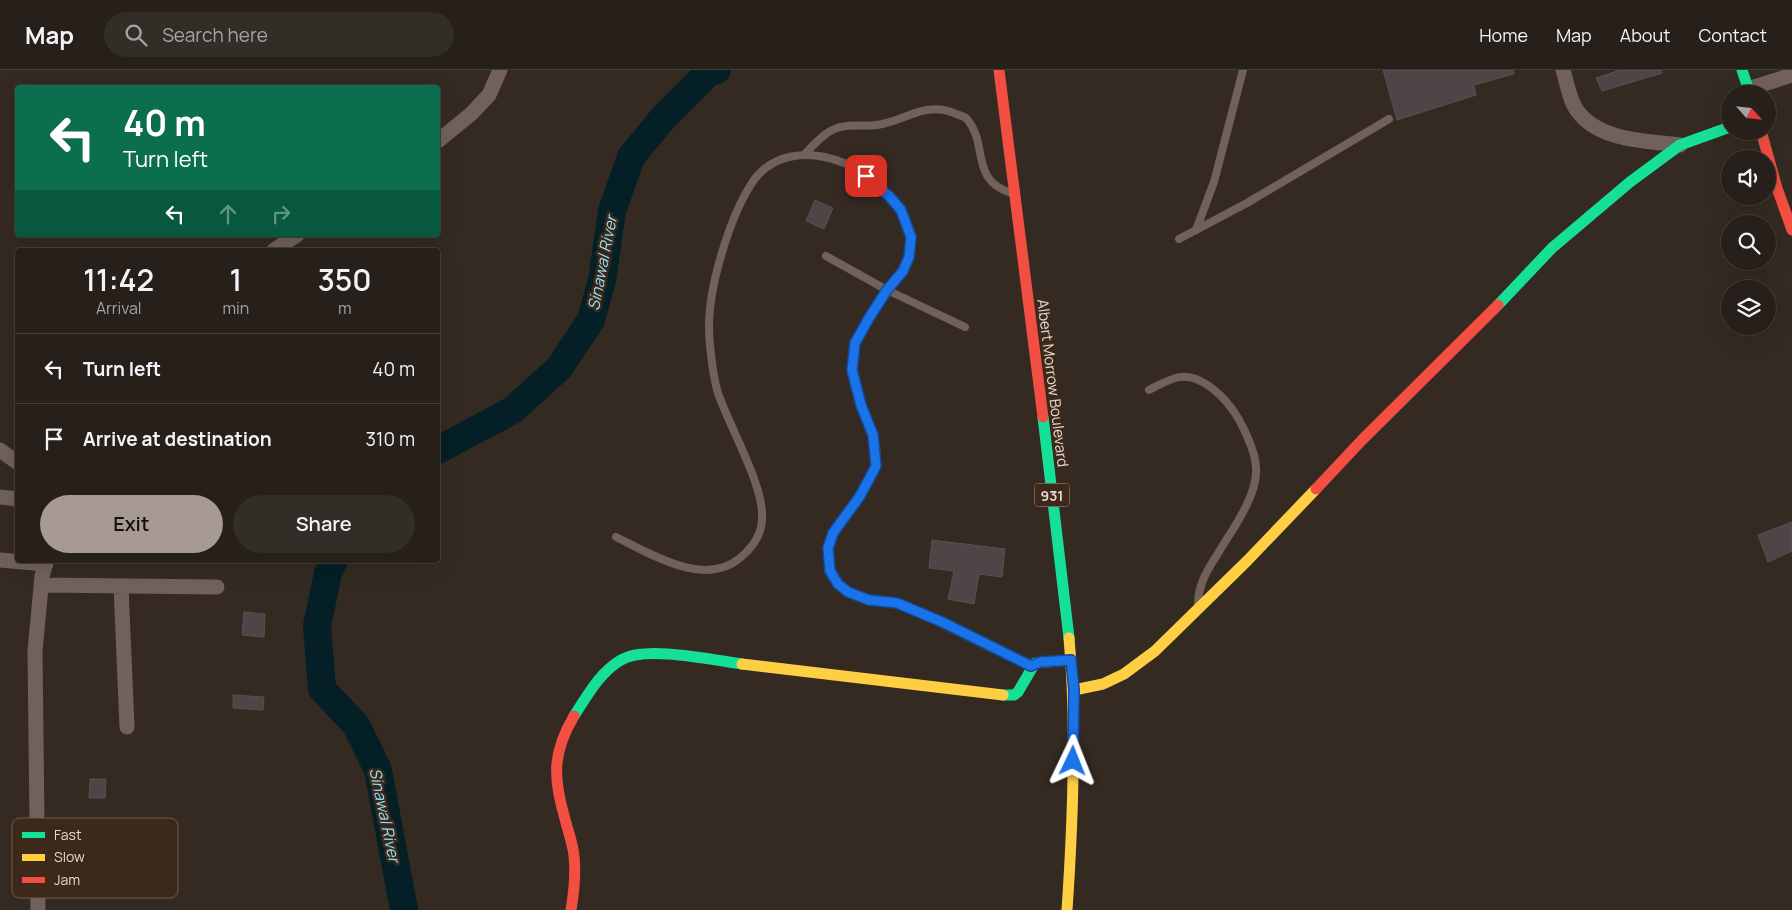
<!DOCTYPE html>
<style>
:root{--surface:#27201a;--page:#332d27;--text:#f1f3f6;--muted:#a4a3a2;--line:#433e39;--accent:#a69a92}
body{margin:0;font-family:Manrope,sans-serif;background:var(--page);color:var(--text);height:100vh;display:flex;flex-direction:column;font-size:19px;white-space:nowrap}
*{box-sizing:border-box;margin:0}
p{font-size:16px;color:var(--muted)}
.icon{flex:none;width:28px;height:28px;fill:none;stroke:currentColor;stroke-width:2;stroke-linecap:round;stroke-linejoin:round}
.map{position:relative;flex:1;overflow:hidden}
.panel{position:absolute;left:15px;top:178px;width:425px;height:315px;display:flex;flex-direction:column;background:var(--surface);border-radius:5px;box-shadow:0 5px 20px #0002,0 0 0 1px var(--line)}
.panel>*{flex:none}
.banner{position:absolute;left:15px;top:15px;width:425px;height:152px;border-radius:5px;box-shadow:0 5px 20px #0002,0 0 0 1px var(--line);background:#0b6e4f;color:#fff;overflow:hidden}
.needle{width:32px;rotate:117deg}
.tools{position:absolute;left:1721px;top:15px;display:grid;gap:10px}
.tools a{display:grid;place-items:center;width:55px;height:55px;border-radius:50%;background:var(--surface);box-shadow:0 5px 20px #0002,0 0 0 1px var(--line);font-size:25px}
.pin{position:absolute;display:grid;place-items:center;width:42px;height:42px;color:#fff;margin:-21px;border-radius:10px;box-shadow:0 2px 8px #0006}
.me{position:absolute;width:55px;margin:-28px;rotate:2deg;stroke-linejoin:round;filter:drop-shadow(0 0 4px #0008)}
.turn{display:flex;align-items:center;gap:18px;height:105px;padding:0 25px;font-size:22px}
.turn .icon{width:65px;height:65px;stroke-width:2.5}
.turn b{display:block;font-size:35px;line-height:42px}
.lanes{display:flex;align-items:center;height:48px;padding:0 25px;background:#0003;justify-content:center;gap:25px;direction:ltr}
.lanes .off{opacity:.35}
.eta{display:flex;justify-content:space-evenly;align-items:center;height:85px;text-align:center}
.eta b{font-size:30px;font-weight:600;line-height:35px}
.cta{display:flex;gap:10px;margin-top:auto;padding:10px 25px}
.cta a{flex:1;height:58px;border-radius:30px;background:var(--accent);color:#111;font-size:20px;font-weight:600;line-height:58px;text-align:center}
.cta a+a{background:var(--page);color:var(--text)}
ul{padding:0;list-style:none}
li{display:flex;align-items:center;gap:15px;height:70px;padding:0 25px;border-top:1px solid var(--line)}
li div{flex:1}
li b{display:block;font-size:19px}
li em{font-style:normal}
header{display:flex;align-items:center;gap:30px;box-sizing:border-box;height:70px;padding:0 25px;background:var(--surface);border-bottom:1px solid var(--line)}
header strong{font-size:24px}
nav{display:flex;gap:28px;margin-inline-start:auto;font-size:18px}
.search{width:350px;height:45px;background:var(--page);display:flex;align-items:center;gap:12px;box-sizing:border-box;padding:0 18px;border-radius:28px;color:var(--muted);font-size:19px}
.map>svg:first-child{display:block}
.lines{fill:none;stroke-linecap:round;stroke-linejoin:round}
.river{stroke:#051f27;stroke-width:28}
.building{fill:#4e4646;stroke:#585051}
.lane{stroke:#71615a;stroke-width:8}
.street{stroke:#71615a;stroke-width:15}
.fast{stroke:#16e098;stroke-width:11}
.slow{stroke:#ffcf43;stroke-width:11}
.jam{stroke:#f24e42;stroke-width:11}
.route-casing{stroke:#114b97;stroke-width:12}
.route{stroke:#1a73e8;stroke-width:9}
.labels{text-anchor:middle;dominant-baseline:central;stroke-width:5;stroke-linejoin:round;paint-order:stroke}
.shield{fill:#3c291a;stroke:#b2a398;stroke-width:1}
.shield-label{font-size:14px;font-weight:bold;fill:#e4d7ce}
.street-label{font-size:15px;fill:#e4d7ce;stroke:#3c291a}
.water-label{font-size:16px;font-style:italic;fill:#93dff9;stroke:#3c291a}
.key{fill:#3c291a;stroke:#6e5d50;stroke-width:1}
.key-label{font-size:14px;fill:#e4d7ce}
</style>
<header>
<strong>Map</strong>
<div class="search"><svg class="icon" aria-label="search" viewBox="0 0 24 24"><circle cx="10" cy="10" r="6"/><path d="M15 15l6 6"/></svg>Search here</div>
<nav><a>Home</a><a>Map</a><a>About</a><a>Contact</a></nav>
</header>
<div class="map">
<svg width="1792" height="840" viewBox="0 0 1792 840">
<rect width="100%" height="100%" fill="#342a22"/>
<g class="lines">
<path class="river" d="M438 380 513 340 559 298 591 250 602 210 612 141 631 87 663 48 708 3 717 0
M334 490 328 503 317 556 322 619 356 655 378 700 404 840"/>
</g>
<path class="building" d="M1383 0H1513L1514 4 1474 15 1476 25 1397 50Z
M1620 0H1661L1662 3 1602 21 1596 8Z
M815 130 833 138 824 159 806 151Z
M1792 452V481L1768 492 1758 465Z
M932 470 1005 479 1002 507 979 504 974 534 948 529 954 501 929 498Z
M244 542 265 544 264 567 242 565Z
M233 625 264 627 263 640 233 638Z
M90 709H106L105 728H89Z"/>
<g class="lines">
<path class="lane" d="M804 85C812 76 821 66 832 60 847 53 861 57 877 55 905 51 925 31 954 43 958 45 964 46 967 49 989 75 969 109 1011 123
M1196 160 1214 112 1243 0
M1179 169 1247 133 1389 49
M826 186 887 220 965 257
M1149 320C1172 308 1185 299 1209 316 1226 328 1239 347 1247 366 1252 377 1257 391 1256 403 1255 430 1230 463 1217 485 1207 500 1198 516 1198 534
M616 467C651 484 704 518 740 488 752 478 762 464 762 448 764 415 729 356 718 323 713 307 709 273 709 256 709 216 729 150 750 116 770 82 809 79 844 93 883 109 931 159 902 202 886 225 862 248 855 275 850 295 855 315 861 335 867 354 881 377 874 399 863 435 807 470 836 511 851 531 875 528 897 533 905 536 914 540 922 544 959 559 994 578 1030 596"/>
<path class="street" d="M1563 0C1567 13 1570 33 1579 43 1601 71 1648 71 1680 75
M1748 19 1792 5
M438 71 471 44 489 25 500 0
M274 180 297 165
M0 380 18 393
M0 427 18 429
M0 490 45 494
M42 515 217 517
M121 516 127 657
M38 840 35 581 42 506 47 490"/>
<path class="fast" d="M1742 0 1750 24
M1498 235 1552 178 1630 112 1680 75 1730 57
M1043 347 1069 568
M1003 625H1014L1018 622 1035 593 1071 590
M574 646C587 626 600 602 621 590 645 575 713 590 742 594"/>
<path class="slow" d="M742 594 1003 625
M1074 620 1103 614 1124 604 1155 581 1247 491 1316 419
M1067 840C1073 752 1077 656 1069 568"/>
<path class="jam" d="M999 0 1043 347
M1761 61 1777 118 1792 160
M1316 419 1362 370 1498 235
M571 840C574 822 576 804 574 786 573 774 568 761 565 749 553 708 552 683 574 646"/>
</g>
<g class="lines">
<defs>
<path id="route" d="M866 106 889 126 901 140 911 167 909 187 903 201 887 220 869 248 855 273 852 300 861 335 873 365 876 396 860 426 833 463 828 478 830 501 838 514 848 522 869 530 897 533 942 552 1031 596 1040 592 1071 590 1074 620 1073 691"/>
</defs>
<use href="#route" class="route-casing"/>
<use href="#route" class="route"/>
</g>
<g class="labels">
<rect class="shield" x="1034.5" y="413.5" width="35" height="23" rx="4"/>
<g class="shield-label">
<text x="1052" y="425">931</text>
</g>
<g class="street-label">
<text transform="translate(1053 313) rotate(83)">Albert Morrow Boulevard</text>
</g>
<g class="water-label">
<text transform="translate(602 193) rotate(-79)">Sinawal River</text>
<text transform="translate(385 745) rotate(78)">Sinawal River</text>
</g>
</g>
<rect x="12" y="748" width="166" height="80" rx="8" class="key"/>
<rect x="22" y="762" width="23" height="6" fill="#16e098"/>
<rect x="22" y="784" width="23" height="7" fill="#ffcf43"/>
<rect x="22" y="807" width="23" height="6" fill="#f24e42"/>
<g class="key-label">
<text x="54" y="770">Fast</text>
<text x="54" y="792">Slow</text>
<text x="54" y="815">Jam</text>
</g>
</svg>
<div class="tools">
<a><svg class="needle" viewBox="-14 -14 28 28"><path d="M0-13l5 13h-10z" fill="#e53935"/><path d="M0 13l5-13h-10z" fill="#a4a3a2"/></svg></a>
<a><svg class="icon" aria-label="sound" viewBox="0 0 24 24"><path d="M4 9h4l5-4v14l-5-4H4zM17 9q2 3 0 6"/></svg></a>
<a><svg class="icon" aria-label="search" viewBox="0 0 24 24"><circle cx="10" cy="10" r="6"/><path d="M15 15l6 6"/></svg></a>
<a><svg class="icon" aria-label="layers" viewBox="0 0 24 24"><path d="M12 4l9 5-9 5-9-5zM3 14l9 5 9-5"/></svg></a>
</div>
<div class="pin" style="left:866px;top:106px;background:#d93025"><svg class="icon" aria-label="arrive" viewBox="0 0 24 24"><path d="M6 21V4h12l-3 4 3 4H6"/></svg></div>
<svg class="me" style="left:1073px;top:691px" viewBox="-20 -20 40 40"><path d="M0-17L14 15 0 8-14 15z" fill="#1a73e8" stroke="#fff" stroke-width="4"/></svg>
<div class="banner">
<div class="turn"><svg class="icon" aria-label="left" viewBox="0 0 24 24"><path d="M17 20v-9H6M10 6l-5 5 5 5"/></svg><div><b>40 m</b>Turn left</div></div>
<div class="lanes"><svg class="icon" aria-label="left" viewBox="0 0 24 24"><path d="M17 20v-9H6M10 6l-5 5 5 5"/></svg><svg class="icon off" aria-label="ahead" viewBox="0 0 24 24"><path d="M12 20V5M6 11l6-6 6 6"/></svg><svg class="icon off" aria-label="right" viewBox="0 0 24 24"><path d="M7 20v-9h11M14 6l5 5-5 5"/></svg></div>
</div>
<section class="panel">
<div class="eta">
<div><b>11:42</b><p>Arrival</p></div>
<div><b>1</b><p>min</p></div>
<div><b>350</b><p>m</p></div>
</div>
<ul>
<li><svg class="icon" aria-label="left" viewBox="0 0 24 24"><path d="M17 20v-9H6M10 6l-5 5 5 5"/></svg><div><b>Turn left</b></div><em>40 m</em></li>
<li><svg class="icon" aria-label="arrive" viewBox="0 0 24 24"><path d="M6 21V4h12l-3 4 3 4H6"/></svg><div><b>Arrive at destination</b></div><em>310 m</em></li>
</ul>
<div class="cta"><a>Exit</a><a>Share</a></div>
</section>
</div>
